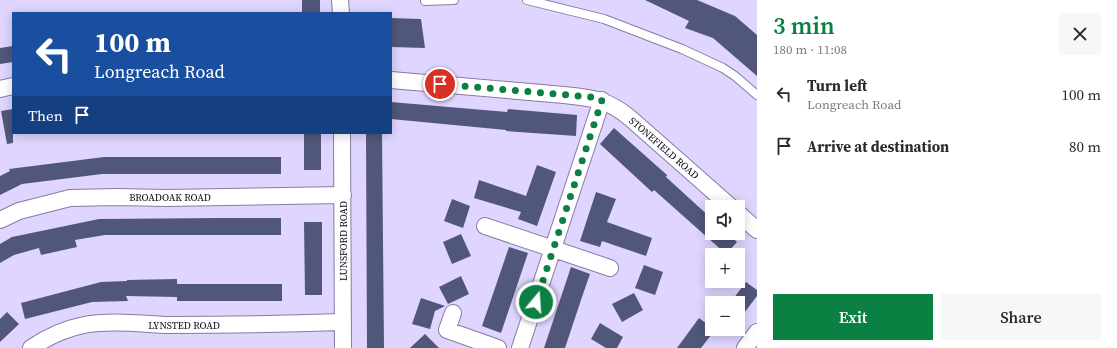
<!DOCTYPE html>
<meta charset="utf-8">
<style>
:root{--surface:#fff;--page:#f7f7f7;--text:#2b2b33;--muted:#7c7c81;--accent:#0b8043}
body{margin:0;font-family:"Source Serif 4",serif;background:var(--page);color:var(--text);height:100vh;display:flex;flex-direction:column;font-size:15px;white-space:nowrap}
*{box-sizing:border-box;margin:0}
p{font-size:13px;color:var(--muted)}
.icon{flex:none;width:22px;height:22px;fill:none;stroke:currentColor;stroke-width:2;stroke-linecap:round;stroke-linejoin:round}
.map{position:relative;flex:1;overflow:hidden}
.details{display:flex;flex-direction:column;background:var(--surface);width:360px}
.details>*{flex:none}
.guide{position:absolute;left:12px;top:12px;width:380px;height:122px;border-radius:0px;box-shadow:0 2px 10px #0003;background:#1a4fa0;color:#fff;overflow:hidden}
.buttons{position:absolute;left:705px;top:200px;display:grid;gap:8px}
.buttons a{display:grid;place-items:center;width:40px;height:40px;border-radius:0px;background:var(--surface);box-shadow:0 2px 10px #0003;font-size:20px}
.pin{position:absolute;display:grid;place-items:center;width:34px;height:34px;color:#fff;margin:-17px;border:2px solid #fff;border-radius:50%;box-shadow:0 1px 4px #0007}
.me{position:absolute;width:44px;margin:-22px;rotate:18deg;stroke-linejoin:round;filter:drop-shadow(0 0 3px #0008)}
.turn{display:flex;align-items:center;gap:14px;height:84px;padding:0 16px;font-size:18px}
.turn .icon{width:52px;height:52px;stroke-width:2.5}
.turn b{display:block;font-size:28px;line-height:34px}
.then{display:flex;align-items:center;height:38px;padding:0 16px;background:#0003;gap:8px;font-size:15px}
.round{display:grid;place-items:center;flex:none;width:42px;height:42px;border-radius:0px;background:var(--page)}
.overview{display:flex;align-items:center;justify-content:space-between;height:68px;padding:0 16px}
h1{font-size:24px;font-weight:600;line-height:30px;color:var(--accent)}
.action{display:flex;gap:8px;margin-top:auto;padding:8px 16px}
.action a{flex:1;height:46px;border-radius:0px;background:var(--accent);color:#fff;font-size:16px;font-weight:600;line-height:46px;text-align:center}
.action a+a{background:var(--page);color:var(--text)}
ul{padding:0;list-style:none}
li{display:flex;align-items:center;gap:12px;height:52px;padding:0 16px}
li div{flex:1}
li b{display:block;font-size:15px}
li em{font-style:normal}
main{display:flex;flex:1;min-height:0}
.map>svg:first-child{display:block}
.building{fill:#51577b}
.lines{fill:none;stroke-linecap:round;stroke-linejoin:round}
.lane-casing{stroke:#867ca2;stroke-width:10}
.street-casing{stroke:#867ca2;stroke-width:18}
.lane{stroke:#fff;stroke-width:8}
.street{stroke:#fff;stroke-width:16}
.route{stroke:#0b8043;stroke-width:7;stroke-dasharray:0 12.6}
.labels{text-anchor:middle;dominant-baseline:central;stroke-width:4;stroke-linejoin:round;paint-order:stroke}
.street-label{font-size:10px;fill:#0d0816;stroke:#fdfdfd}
</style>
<main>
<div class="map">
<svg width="757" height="348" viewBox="0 0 757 348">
<rect width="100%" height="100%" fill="#dfd5ff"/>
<path class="building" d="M302 0H320V13H302Z
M645 0H697L735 16 757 35V76L713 38 685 28 689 21Z
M391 18 421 19 425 48 391 47Z
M13 46V62L0 64V48Z
M391 102 507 112 508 109 577 115 576 136 506 131V130L391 119Z
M13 109V143L7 144 1 111Z
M614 128 667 175 666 177 712 219V233H727L737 242 726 254 654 190 652 192 600 144Z
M304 133H321V170H304Z
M366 133H382L384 348H367Z
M104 157H281V174H102L22 184 0 195V176L10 171 9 169Z
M537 165 556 172 537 226 518 219 521 212 474 198 479 180 526 196Z
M596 192 616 199 607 222 652 238 646 256 602 241 600 247 580 241Z
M452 199 470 206 463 228 444 221Z
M220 218H281V235H105L75 240 77 247 41 255 39 248 14 255 0 263V244L12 237 99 219Z
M304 222H322V295H305Z
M461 234 471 256 452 264 443 242Z
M509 247 528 253 501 333 482 326Z
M644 265 663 272 655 295 635 288Z
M571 267 590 274 582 297 565 348H544Z
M461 276 469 294 448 304 439 287Z
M177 279V284H282V301H177V297L126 296 128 301 92 302 25 319 21 303 101 282 127 281V280Z
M746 282 757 290V296L738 321V303H730Z
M634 293 643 310 622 322 612 304Z
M421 298 445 306 435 311 430 329 412 324Z
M7 312 19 324 0 342V319Z
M699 318 715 330 701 348H677Z
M600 323 623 337 617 348H606L591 339Z
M425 334 439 348H410Z"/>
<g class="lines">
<defs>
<path id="lane" d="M425 0V1L454 0
M527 0 604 19 682 49 723 68 735 76 757 95"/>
<path id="street" d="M340 0 341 13
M391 80 564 95C593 98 607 99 630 118L731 207
M0 89 13 86
M342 133 343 348
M738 213 757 230
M0 220 19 211 70 198 117 197 166 198 343 195
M485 226 610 268
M453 313 447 330 498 348
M31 348C47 337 64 329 84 325 109 320 142 324 169 325 227 325 285 324 343 322
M520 348 602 100
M745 348 757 332"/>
</defs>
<use href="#lane" class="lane-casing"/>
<use href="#street" class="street-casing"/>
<use href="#lane" class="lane"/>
<use href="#street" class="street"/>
</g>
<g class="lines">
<path class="route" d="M440 84 591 97 602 100 536 302"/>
</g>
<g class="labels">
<g class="street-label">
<text transform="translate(664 148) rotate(41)">STONEFIELD ROAD</text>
<text x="170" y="197">BROADOAK ROAD</text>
<text transform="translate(343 241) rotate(-90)">LUNSFORD ROAD</text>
<text x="184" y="325">LYNSTED ROAD</text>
</g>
</g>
</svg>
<div class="buttons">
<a><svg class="icon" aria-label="sound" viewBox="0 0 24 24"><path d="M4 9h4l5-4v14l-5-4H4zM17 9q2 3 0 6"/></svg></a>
<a>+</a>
<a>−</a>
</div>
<div class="pin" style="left:440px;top:84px;background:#d93025"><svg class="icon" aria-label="arrive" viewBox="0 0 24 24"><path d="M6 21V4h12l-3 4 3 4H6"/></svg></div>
<svg class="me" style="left:536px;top:302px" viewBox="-20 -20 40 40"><circle r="17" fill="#0b8043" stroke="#fff" stroke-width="3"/><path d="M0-11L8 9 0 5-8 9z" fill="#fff"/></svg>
<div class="guide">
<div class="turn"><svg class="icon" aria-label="left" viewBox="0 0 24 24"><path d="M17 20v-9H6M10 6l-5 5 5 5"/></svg><div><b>100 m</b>Longreach Road</div></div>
<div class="then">Then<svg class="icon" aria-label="arrive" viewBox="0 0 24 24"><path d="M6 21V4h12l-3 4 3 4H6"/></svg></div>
</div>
</div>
<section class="details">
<div class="overview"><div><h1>3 min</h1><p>180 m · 11:08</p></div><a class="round"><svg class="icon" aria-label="close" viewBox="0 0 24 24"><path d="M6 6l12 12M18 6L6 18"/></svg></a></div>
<ul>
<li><svg class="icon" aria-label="left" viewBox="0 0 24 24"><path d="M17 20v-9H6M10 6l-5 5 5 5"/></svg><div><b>Turn left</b><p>Longreach Road</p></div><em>100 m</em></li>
<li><svg class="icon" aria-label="arrive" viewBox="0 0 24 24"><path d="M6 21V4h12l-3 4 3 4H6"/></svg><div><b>Arrive at destination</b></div><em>80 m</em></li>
</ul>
<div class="action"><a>Exit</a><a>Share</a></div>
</section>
</main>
